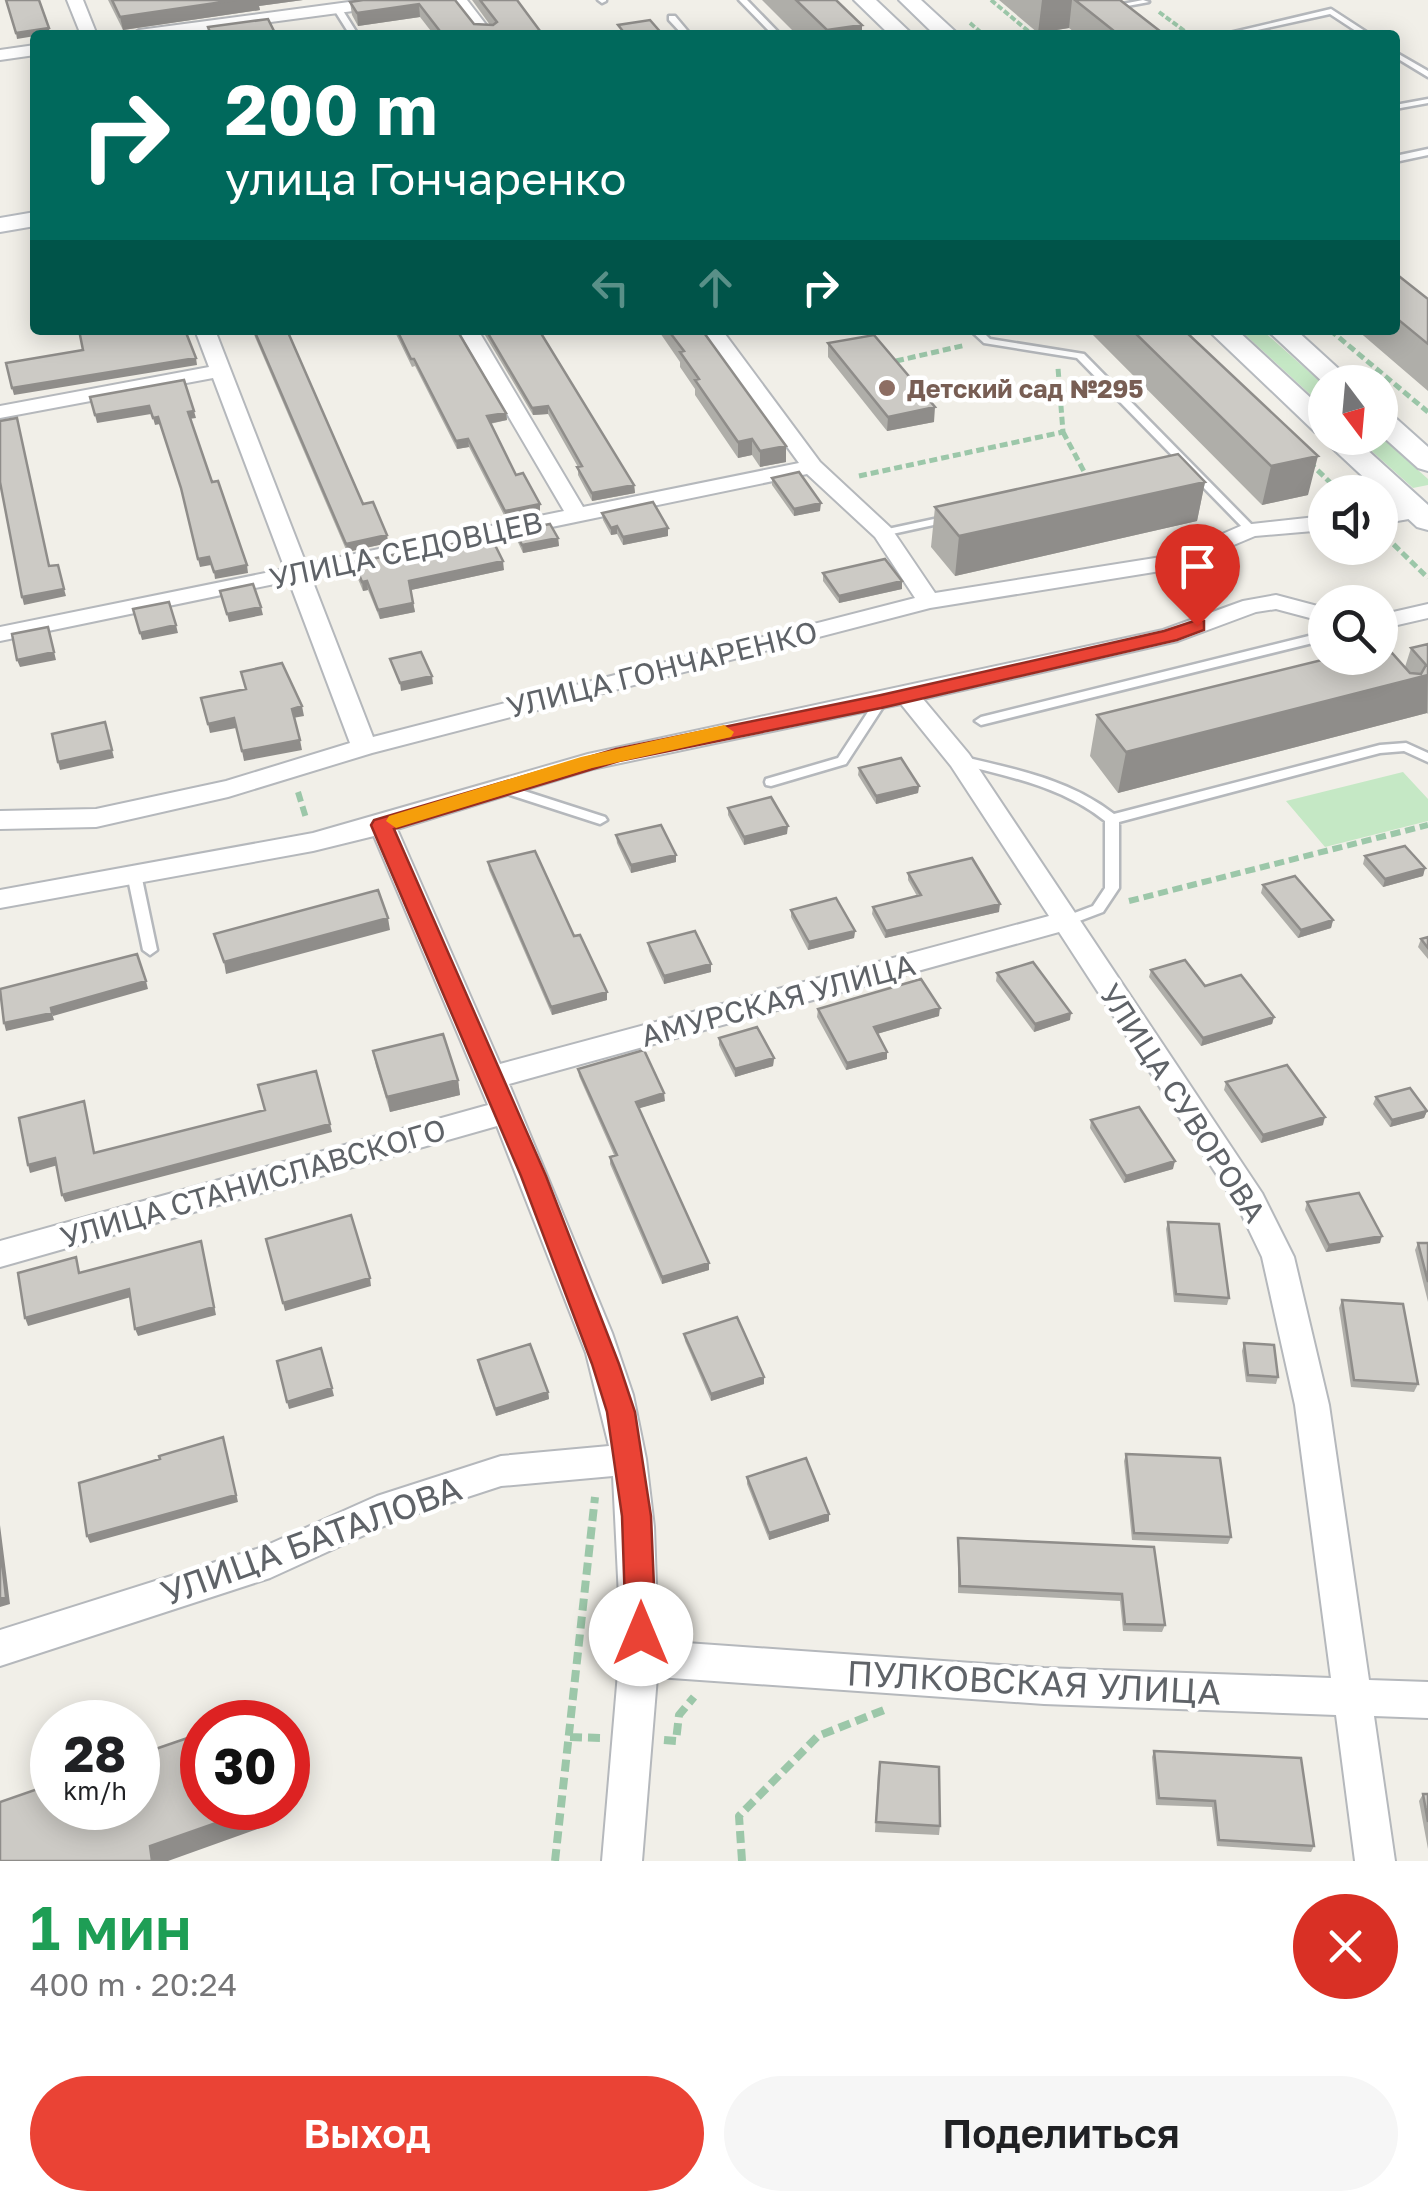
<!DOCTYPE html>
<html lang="ru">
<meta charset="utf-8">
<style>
:root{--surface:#fff;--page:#f6f6f6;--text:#202124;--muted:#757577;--accent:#ea4335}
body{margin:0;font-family:"Golos Text",sans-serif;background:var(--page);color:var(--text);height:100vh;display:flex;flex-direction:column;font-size:38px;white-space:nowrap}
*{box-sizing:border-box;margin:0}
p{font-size:32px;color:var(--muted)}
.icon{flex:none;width:55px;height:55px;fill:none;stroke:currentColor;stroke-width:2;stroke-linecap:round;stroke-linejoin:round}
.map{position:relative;height:1861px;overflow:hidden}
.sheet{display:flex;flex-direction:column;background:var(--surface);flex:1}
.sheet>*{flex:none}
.banner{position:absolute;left:30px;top:30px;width:1370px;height:305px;border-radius:10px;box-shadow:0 5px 25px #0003;background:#00695c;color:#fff;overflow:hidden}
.needle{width:65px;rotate:164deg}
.tools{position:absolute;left:1308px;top:365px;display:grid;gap:20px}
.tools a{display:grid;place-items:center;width:90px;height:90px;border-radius:50%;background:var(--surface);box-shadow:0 5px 25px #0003;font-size:50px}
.speed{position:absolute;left:30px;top:1700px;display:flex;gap:20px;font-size:50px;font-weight:700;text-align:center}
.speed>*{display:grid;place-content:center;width:130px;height:130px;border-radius:50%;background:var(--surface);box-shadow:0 5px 25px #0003;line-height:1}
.speed small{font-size:25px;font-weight:400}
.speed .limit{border:15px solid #d22;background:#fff;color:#111}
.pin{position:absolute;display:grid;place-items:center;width:85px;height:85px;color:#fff;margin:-102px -42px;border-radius:50% 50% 50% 0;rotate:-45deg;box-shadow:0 0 10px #0007}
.pin .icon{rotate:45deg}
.me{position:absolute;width:110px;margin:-55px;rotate:0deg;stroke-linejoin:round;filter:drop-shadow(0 0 8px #0008)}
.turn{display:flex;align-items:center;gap:35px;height:210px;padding:0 30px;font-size:45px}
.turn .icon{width:130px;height:130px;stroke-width:2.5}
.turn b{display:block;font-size:70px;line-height:85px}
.lanes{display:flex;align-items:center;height:95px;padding:0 30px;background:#0003;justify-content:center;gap:50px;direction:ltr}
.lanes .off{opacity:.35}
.round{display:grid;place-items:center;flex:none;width:105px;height:105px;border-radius:52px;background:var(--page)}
.head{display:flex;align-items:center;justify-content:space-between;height:170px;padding:0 30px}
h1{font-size:60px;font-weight:600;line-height:75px;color:#1e9e55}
.button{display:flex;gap:20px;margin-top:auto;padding:20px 30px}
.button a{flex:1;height:115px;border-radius:60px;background:var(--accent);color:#fff;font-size:40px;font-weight:600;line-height:115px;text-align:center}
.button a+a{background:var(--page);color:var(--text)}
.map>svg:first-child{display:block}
.green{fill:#c5e8c5}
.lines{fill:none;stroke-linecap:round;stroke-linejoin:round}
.lane-casing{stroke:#b5b8bc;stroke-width:5}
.street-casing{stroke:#b5b8bc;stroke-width:4}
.secondary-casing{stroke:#b6babf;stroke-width:4}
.path-far3{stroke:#9cc7a9;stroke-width:4;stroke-dasharray:6 2.5;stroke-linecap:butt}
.path-far2{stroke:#9cc7a9;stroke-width:5;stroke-dasharray:8 4;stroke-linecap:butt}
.path-far1{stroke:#9cc7a9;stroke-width:6;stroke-dasharray:10 5;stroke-linecap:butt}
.path{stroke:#9cc7a9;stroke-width:8;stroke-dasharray:12 6;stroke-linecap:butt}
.lane{fill:#fff;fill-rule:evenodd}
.street{fill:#fff;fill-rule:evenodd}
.secondary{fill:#fff;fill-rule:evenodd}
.wall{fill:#afaea9}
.shaded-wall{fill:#8f8d8a}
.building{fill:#cccac5;stroke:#8f8d8a;stroke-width:2.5}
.route{fill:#ea4335;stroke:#982c22;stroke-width:2.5}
.slow{fill:#f59e0b}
.education-dot{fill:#8d6e63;stroke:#fff;stroke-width:4}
.labels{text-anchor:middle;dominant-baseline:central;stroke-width:9;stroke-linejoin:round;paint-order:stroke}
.far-education-label{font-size:25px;font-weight:bold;fill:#785e54;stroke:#fff;text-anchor:start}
.street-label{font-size:30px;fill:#5f6368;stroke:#fff}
.near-street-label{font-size:35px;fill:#5f6368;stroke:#fff}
</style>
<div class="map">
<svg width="1428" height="1861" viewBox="0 0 1428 1861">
<rect width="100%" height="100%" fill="#f1efe8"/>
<path class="green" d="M1240 330H1262L1325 386V408Z
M1380 436 1428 479V485L1413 488 1357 438Z
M1403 772 1428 799V821L1325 847 1286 801Z"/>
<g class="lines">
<defs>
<path id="lane" d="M598 0H606V1L602 3Z
M739 0H747L781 35H773Z
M1143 0 1149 2 1111 9 1107 7Z
M334 6H340L357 33 356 35H350L333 8Z
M1331 9 1371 35H1362L1330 14 1235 35H1221Z
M669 16H675L691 35H683L669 20Z
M1395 52 1428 71V77L1395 57Z
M1428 99V103L1395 109V105Z
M1428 149V155L1395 162V156Z
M970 330H981L990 339 1084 354 1255 528V532H1247L1077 358 984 343Z
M948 516 952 517V521L883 536 877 533 883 530Z
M1325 632V640L981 725 975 721 981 717Z
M881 697 887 701 846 764 771 786 766 785 765 782 766 779 838 758 877 698Z
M1406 743 1428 753V762L1404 751 1380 753 1119 822V888L1103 912 1066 926 1059 921 1061 918 1093 906 1105 888V821C1061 786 1009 777 956 763L954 760 960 756C1015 769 1069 779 1114 814L1380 745Z
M506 785 605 817 607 820 600 824 501 792 500 789Z
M134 869 141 874 157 950 150 955 143 950 127 874Z"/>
<path id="street" d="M67 0H83L97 35H81Z
M364 0H406L398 5 174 35H131L139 30Z
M451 0H467L494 35H478Z
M35 45V55L0 60V50Z
M195 330H215L306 564 564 511 458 330H478L583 507 799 463 702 330H722L820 462 891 528 935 593 1174 555 1243 525 1325 516V530L1255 536 1179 568 930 608 372 753 228 797 96 827 0 829V811L96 809 226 781 350 743 289 581 0 641V627L285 569 213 378 0 418V406L209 367ZM807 474 875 537 915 598 373 737 311 577Z
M1418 504 1428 510 1426 516 1380 524V510Z
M1276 595 1325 608V622L1276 609 1256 612 1178 641 923 699 969 754 1262 1193 1294 1257 1329 1405 1369 1680 1428 1682V1718L1374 1716 1395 1861H1355L1336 1715 1044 1704 657 1677 642 1861H602L621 1638 613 1476 501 1486 397 1520 270 1578 0 1666V1630L263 1547 377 1496 501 1456 609 1446 586 1353 497 1126 0 1267V1241L488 1105 374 836 313 851 0 908V890L313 833 588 754 1163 630 1243 601ZM901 704 951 766 1049 916 500 1064 397 829 592 769ZM1059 932 1239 1209 1262 1257 1295 1405 1331 1678 1044 1668 658 1641 654 1527 646 1459 633 1395 612 1333 509 1084Z
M1428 604V618L1380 629V615Z"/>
<path id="secondary" d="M854 0H876L913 35H890Z
M899 0H921L959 35H935Z
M35 212V226L0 232V218Z
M1208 330H1237L1325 411V435L1315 432Z
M1267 330H1296L1353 382 1325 384Z
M1380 411 1390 413 1428 447V471L1418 468 1380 434Z
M1325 436 1354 438 1428 505V530L1417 527 1328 444Z"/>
</defs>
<use href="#lane" class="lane-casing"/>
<use href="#street" class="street-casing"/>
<use href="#secondary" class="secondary-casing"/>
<path class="path-far3" d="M991 0 1033 35
M1159 12 1190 35
M970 23 984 35
M1162 35 1184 32"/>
<path class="path-far2" d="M1330 330 1428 412
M896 361 966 345
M1063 432 1088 479
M1309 462 1340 492
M859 476 1063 432 1058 368
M1385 536 1428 578"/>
<path class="path-far1" d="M298 792 306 818
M1129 901 1428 825"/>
<path class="path" d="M570 1737 601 1738
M664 1740 676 1741 679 1715 694 1697
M555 1861 595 1497
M742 1861 739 1816 818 1736 884 1710"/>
<use href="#lane" class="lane"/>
<use href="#street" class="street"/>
<use href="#secondary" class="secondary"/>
</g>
<path class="wall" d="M108 0H303L259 6 260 10 123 30Z
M455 0 474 24 490 25 472 0H517L543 35H434L420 17 358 26 352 15 350 2Z
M762 0H836L862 25V35H797Z
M999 0H1120L1165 35H1078L1069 28 1038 33Z
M1395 273 1428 299V391L1357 330H1395Z
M252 330H287L363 504 387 535 388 543 347 552Z
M394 330H457L506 413 507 420 490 424 516 475 540 504V512L506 519 469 447 457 449 415 366 412 367Z
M482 330H539L634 485 635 493 592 501 578 475V467L548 414 533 415Z
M658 330H702L786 462 760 467 752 455 738 458 695 395V389L680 367V362Z
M1088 330H1184L1308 495 1262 505Z
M828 343 934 422 887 431 828 357Z
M772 478 820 511 794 516 772 485Z
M1205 482 1197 521 955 576 931 547 935 507Z
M602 513 668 536 623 545 617 534 611 535 603 520Z
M515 531 558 538 559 546 523 553 516 538Z
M354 562 504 570 411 590 415 612 380 619 368 590 363 591 355 572Z
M823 573 902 581V589L839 603 823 581Z
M1428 644V714L1427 713 1118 793 1090 756 1097 715 1405 667 1411 648Z
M859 768 919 786 918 793 876 804 858 775Z
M728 808 787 834 744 845 728 815Z
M616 835 676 862 631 873 617 843Z
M1365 856 1425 868 1423 876 1383 887 1363 864Z
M488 862 574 936 607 1000 552 1015 489 870Z
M908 873 999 912 885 938 872 914 873 907 917 896 908 880Z
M1263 885 1333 920 1331 928 1298 938 1261 893Z
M791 910 855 931 854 938 808 950 791 917Z
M1428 937V959L1418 947 1421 939Z
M648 943 711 972 664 984 649 951Z
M1151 970 1274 1017 1272 1024 1201 1046 1149 977Z
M997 973 1070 1020 1034 1032 996 981Z
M818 1009 939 1016 877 1034 887 1059 846 1070 817 1017Z
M719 1038 774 1058 773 1066 735 1077 719 1045Z
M373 1051 458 1080 460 1095 390 1112 376 1066Z
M578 1069 665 1101 639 1108 709 1270 662 1284 610 1164V1157L614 1155 579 1076Z
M1226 1082 1323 1125 1261 1143 1224 1090Z
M1376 1097 1427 1111 1424 1118 1390 1127 1373 1104Z
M1091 1120 1173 1169 1124 1183 1090 1128Z
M1307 1202 1380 1243 1326 1252 1305 1210Z
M1168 1222 1229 1298 1227 1305 1174 1302 1166 1229Z
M1418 1243H1428V1302L1415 1250Z
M1342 1300 1418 1384 1414 1392 1351 1387 1339 1308Z
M684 1334 764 1384 711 1401 685 1341Z
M1244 1343 1278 1377 1276 1384 1246 1382 1242 1351Z
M478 1360 548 1392 549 1399 496 1416 479 1368Z
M1126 1454 1231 1537 1228 1544 1132 1540 1124 1461Z
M747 1477 829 1521 769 1540 747 1484Z
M958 1538 1154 1547 1165 1625 1162 1632 1123 1631 1120 1601 958 1593Z
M1154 1751 1314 1846 1311 1852 1217 1846 1212 1807 1156 1805 1152 1757Z
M878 1772 940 1826 939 1835 875 1832Z
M1423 1794H1428V1849L1419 1801Z"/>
<path class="shaded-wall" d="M236 0H303L259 6 260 10 123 30 120 17Z
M1042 0H1072L1069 28 1038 33Z
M419 4 420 17 358 26 357 13Z
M862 25V35H826L827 30Z
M49 28 50 34 35 35V36L17 39 16 33Z
M196 358 197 365 14 395 12 388Z
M149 406 151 414 97 423 95 415Z
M548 406V414L533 415 532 408Z
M935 407 934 422 887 431 888 417Z
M194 411 196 418 189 419 188 412Z
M506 413 507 420 487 424V416Z
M158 417 160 424 155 425 153 418Z
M468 439 469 447 457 449 456 441Z
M752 439V455L738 458V442Z
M786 446V462L760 467V451Z
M1318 456 1308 495 1262 505 1271 466Z
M1205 482 1197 521 955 576 959 536Z
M634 485 635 493 592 501V493Z
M821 503 820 511 794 516V509Z
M540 504V512L506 519 505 511Z
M617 526V534L611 535V528Z
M668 528V536L623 545V537Z
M387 535 388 543 347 552 346 544Z
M558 538 559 546 523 553 522 545Z
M209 557 211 565 200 567 198 559Z
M503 561 504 570 411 590 409 581Z
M247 565 248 573 215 579 214 572Z
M367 581 368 590 363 591 362 582Z
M902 581V589L839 603V596Z
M64 589 66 596 24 605 22 597Z
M413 603 415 612 380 619 378 610Z
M261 607 263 615 229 622 227 614Z
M176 625 178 633 142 640 140 633Z
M48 627 56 660 20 667 17 660Z
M1428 675 1427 713 1118 793 1126 752Z
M432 676 433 684 401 691 400 683Z
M302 706 304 716 293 718 292 709Z
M234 718 236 728 210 733 208 724Z
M300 740 302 750 244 761 242 751Z
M112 750 114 758 60 770 58 762Z
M919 786 918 793 876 804V796Z
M788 826 787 834 744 845V837Z
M676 855V862L631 873V865Z
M1425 868 1423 876 1383 887 1385 879Z
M1000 904 999 912 885 938 886 931Z
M388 918 390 930 226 974 224 962Z
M1333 920 1331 928 1298 938 1301 930Z
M855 931 854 938 808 950 809 942Z
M711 964V972L664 984V976Z
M146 981 148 989 53 1016 51 1008Z
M607 992V1000L552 1015 551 1007Z
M940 1008 939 1016 873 1035 874 1027Z
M52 1013 54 1020 6 1031 4 1023Z
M1071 1013 1070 1020 1034 1032 1035 1024Z
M1274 1017 1272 1024 1201 1046 1203 1038Z
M887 1052V1059L846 1070 847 1063Z
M774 1058 773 1066 735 1077V1069Z
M458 1080 460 1095 390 1112 387 1097Z
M664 1093 665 1101 637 1109 636 1102Z
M1427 1111 1424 1118 1390 1127 1392 1120Z
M1325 1117 1323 1125 1261 1143 1263 1135Z
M330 1124 332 1132 65 1202 62 1195Z
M55 1158 58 1165 30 1173 28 1165Z
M1175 1161 1173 1169 1124 1183 1126 1176Z
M1382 1236 1380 1243 1326 1252 1329 1245Z
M203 1249 216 1315 138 1336 135 1329Z
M709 1263V1270L662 1284V1277Z
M370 1278 371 1286 285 1311 283 1303Z
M129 1289 131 1297 28 1326 25 1318Z
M764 1377V1384L711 1401V1394Z
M332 1388 334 1396 289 1409 287 1402Z
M548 1392 549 1399 496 1416 495 1409Z
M225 1444 238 1502 90 1543 87 1536Z
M829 1514V1521L769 1540V1533Z
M0 1525 10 1604 0 1607Z
M255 1808H259L263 1827 168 1861H152L150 1846Z"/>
<path class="building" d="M6 0H39L49 28 16 33Z
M112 0H236L120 17Z
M363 0H455L474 24 493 25 497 22 480 0H517L543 35H443L419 4 357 13 350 2Z
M796 0H836L862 25 827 30Z
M1075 0H1120L1165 35H1119Z
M268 19 276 35H211L208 27Z
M650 20 663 35H626L618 25Z
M1395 273 1428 299V344L1395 317Z
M79 330H185L196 358 12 388 6 363 83 350Z
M254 330H287L363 504 373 502 387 535 346 544Z
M397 330H457L506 413 487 416 516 475 523 473 540 504 505 511 468 439 456 441 414 359H411Z
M486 330H539L634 485 592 493 577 467 582 466 548 406 532 408Z
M668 330H702L786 446 760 451 752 439 738 442 695 380 699 379 680 352 684 351Z
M1132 330H1184L1318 456 1271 466Z
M874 335 935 407 888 417 828 343Z
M184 380 194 411 188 412 212 482 218 481 247 565 214 572 209 557 198 559 181 488 158 417 153 418 149 406 95 415 90 397Z
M17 418 49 566 58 565 64 589 22 597 0 482V421Z
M1178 454 1205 482 959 536 935 507Z
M799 472 821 503 794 509 772 478Z
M653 502 668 528 623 537 617 526 611 528 602 513Z
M550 524 558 538 522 545 515 531Z
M491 537 503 561 409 581 413 603 378 610 367 581 362 582 354 562Z
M885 559 902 581 839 596 823 573Z
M253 584 261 607 227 614 220 591Z
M169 602 176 625 140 633 133 609Z
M48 627 54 652 17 660 12 634Z
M1428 644V675L1126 752 1097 715 1330 658H1380V656L1392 653 1410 673 1421 674 1426 665 1411 648Z
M421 652 432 676 400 683 390 659Z
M282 663 302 706 292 709 300 740 242 751 234 718 208 724 201 698 246 689 241 672Z
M105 722 112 750 58 762 52 734Z
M901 758 919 786 876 796 859 768Z
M771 797 788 826 744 837 728 808Z
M661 825 676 855 631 865 616 835Z
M1405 846 1425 868 1385 879 1365 856Z
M535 851 574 936 580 935 607 992 551 1007 488 862Z
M972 858 1000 904 886 931 873 907 921 895 908 873Z
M1295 876 1333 920 1301 930 1263 885Z
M378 890 388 918 224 962 214 934Z
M836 898 855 931 809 942 791 910Z
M695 931 711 964 664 976 648 943Z
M1428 937V948L1421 939Z
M137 954 146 981 51 1008 52 1013 4 1023 0 989Z
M1185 960 1205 986 1241 975 1274 1017 1203 1038 1151 970Z
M1033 962 1071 1013 1035 1024 997 973Z
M921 979 940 1008 874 1027 887 1052 847 1063 818 1009Z
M757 1027 774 1058 735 1069 719 1038Z
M443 1034 458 1080 387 1097 373 1051Z
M644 1050 664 1093 636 1102 709 1263 662 1277 610 1157 617 1155 578 1069Z
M1287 1065 1325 1117 1263 1135 1226 1082Z
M316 1071 330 1124 62 1195 55 1158 28 1165 19 1118 84 1101 94 1153 265 1110 258 1085Z
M1410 1088 1427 1111 1392 1120 1376 1097Z
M1139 1107 1175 1161 1126 1176 1091 1120Z
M1359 1193 1382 1236 1329 1245 1307 1202Z
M351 1215 370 1278 283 1303 266 1239Z
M1168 1222 1219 1224 1229 1298 1176 1294Z
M201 1241 214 1307 135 1329 129 1289 25 1318 18 1273 76 1257 79 1273Z
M1418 1243H1428V1282Z
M1342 1300 1403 1304 1418 1384 1354 1380Z
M737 1317 764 1377 711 1394 684 1334Z
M1244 1343 1274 1345 1278 1377 1248 1375Z
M530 1344 548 1392 495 1409 478 1360Z
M321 1348 332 1388 287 1402 277 1361Z
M223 1437 236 1495 87 1536 79 1483 160 1459 159 1456Z
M1126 1454 1220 1458 1231 1537 1134 1533Z
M806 1458 829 1514 769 1533 747 1477Z
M958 1538 1154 1547 1165 1625 1125 1624 1122 1594 960 1586Z
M0 1545 6 1597 0 1599Z
M202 1733V1808H255L256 1809 150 1846 152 1861H0V1802L52 1784V1808H138V1755Z
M1154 1751 1301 1758 1314 1846 1219 1840 1215 1801 1159 1798Z
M880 1762 939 1767 940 1826 876 1822Z
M1423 1794H1428V1822Z"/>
<path class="route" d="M1197 620 1204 621V630L1177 640 881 708 619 761 394 829 546 1176 619 1364 635 1412 651 1516 656 1634 652 1644 641 1648 630 1644 626 1634 622 1516 607 1412 592 1364 521 1176 371 825 374 820 616 749 881 695 1164 631Z"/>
<path class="slow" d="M724 725 734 732 731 737 592 768 396 828 386 821 389 816 581 757Z"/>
<circle class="education-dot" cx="887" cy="388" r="10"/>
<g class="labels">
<g class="far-education-label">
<text x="907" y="388">Детский сад №295</text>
</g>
<g class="street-label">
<text transform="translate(406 550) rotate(-12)">УЛИЦА СЕДОВЦЕВ</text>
<text transform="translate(662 669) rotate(-14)">УЛИЦА ГОНЧАРЕНКО</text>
<text transform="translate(778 1000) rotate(-15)">АМУРСКАЯ УЛИЦА</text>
<text transform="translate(1183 1103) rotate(57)">УЛИЦА СУВОРОВА</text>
<text transform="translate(253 1183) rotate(-16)">УЛИЦА СТАНИСЛАВСКОГО</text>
</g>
<g class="near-street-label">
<text transform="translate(311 1540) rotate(-20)">УЛИЦА БАТАЛОВА</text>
<text transform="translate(1034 1682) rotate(3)">ПУЛКОВСКАЯ УЛИЦА</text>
</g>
</g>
</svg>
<div class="tools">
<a><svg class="needle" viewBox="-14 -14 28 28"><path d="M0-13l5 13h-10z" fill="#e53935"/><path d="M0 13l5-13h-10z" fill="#757577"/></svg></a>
<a><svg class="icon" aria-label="sound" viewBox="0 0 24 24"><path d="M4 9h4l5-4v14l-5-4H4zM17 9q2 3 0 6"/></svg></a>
<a><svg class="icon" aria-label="search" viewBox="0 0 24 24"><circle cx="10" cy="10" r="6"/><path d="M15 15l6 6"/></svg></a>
</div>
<div class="speed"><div>28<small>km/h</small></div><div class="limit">30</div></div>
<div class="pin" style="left:1197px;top:626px;background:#d93025"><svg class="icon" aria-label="arrive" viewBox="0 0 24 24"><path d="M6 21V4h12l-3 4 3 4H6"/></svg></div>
<svg class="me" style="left:641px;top:1634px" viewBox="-20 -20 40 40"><circle r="19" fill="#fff"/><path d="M0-13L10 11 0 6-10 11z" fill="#ea4335"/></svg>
<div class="banner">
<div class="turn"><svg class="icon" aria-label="right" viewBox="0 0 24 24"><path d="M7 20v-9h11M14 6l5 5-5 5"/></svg><div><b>200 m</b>улица Гончаренко</div></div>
<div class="lanes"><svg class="icon off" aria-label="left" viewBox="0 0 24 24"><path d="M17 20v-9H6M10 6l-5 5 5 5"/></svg><svg class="icon off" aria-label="ahead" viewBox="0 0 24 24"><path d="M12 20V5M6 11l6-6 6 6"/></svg><svg class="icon" aria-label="right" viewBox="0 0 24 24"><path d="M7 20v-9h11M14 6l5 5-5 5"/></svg></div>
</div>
</div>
<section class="sheet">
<div class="head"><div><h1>1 мин</h1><p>400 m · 20:24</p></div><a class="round" style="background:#d93025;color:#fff"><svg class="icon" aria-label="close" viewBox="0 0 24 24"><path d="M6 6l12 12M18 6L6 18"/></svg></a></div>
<div class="button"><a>Выход</a><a>Поделиться</a></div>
</section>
